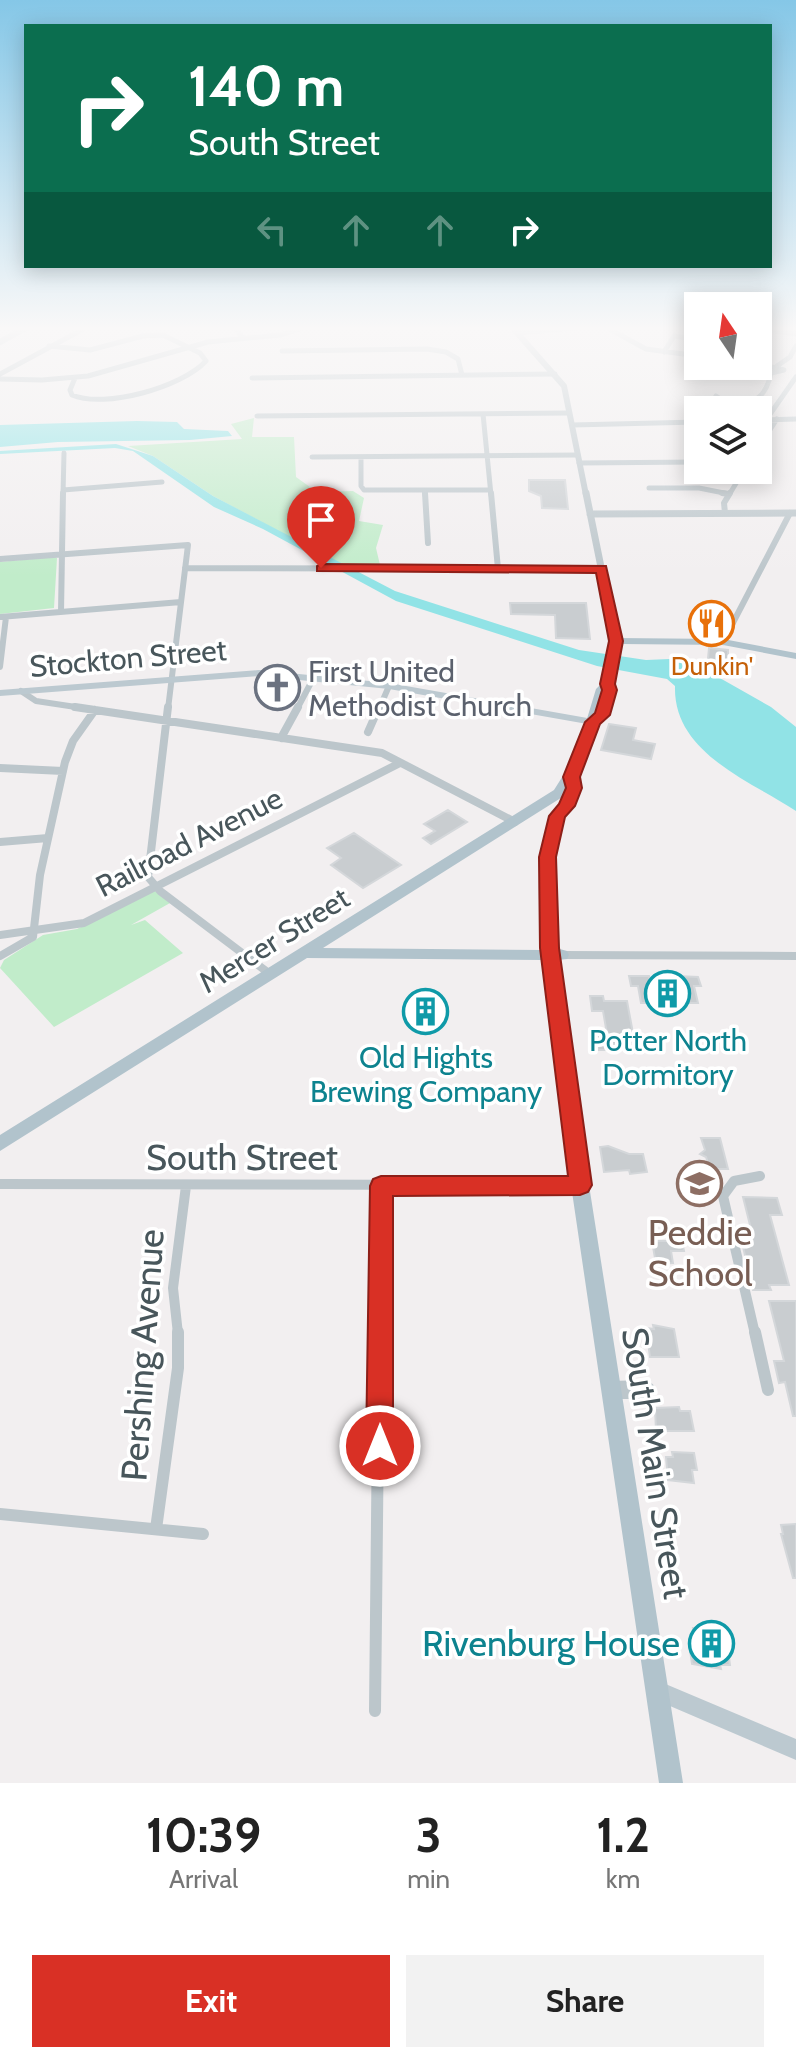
<!DOCTYPE html>
<style>
:root{--surface:#fff;--page:#f2f2f2;--text:#222;--muted:#767676;--accent:#d93025}
body{margin:0;font-family:Cabin,sans-serif;background:var(--page);color:var(--text);height:100vh;display:flex;flex-direction:column;font-size:30px;white-space:nowrap}
*{box-sizing:border-box;margin:0}
p{font-size:26px;color:var(--muted)}
.icon{flex:none;width:44px;height:44px;fill:none;stroke:currentColor;stroke-width:2;stroke-linecap:round;stroke-linejoin:round}
.map{position:relative;height:1783px;overflow:hidden}
.details{display:flex;flex-direction:column;background:var(--surface);flex:1}
.details>*{flex:none}
.banner{position:absolute;left:24px;top:24px;width:748px;height:244px;border-radius:0px;box-shadow:0 4px 20px #0003;background:#0b6e4f;color:#fff;overflow:hidden}
.needle{width:52px;rotate:347deg}
.controls{position:absolute;left:684px;top:292px;display:grid;gap:16px}
.controls a{display:grid;place-items:center;width:88px;height:88px;border-radius:0px;background:var(--surface);box-shadow:0 4px 20px #0003;font-size:40px}
.pin{position:absolute;display:grid;place-items:center;width:68px;height:68px;color:#fff;margin:-82px -34px;border-radius:50% 50% 50% 0;rotate:-45deg;box-shadow:0 0 8px #0007}
.pin .icon{rotate:45deg}
.me{position:absolute;width:88px;margin:-44px;rotate:0deg;stroke-linejoin:round;filter:drop-shadow(0 0 6px #0008)}
.turn{display:flex;align-items:center;gap:28px;height:168px;padding:0 32px;font-size:36px}
.turn .icon{width:104px;height:104px;stroke-width:2.5}
.turn b{display:block;font-size:56px;line-height:68px}
.lanes{display:flex;align-items:center;height:76px;padding:0 32px;background:#0003;justify-content:center;gap:40px;direction:ltr}
.lanes .off{opacity:.35}
.eta{display:flex;justify-content:space-evenly;align-items:center;height:136px;text-align:center}
.eta b{font-size:48px;font-weight:700;line-height:56px}
.primary-button{display:flex;gap:16px;margin-top:auto;padding:16px 32px}
.primary-button a{flex:1;height:92px;border-radius:0px;background:var(--accent);color:#fff;font-size:32px;font-weight:700;line-height:92px;text-align:center}
.primary-button a+a{background:var(--page);color:var(--text)}
.map>svg:first-child{display:block}
.green{fill:#c1ecca}
.water{fill:#91e3e6}
.building{fill:#c9cdd0;stroke:#d4d7da;stroke-width:2}
.lines{fill:none;stroke-linecap:round;stroke-linejoin:round}
.minor-far4{stroke:#bcc6cb;stroke-width:5}
.minor-far3{stroke:#bcc6cb;stroke-width:6}
.minor-far2{stroke:#bcc6cb;stroke-width:8}
.minor-far1{stroke:#bcc6cb;stroke-width:10}
.minor{stroke:#bcc6cb;stroke-width:12}
.tertiary-far1{stroke:#bcc6cb;stroke-width:6}
.tertiary{stroke:#bcc6cb;stroke-width:7}
.secondary{fill:#bcc9d0;fill-rule:evenodd}
.primary{fill:#b1c3cc;fill-rule:evenodd}
.route{fill:#d93025;stroke:#8d1f18;stroke-width:2}
.labels{text-anchor:middle;dominant-baseline:central;stroke-width:7;stroke-linejoin:round;paint-order:stroke}
.far-food-label{font-size:26px;fill:#c56008;stroke:#fff}
.street-label{font-size:30px;fill:#48565b;stroke:#fff}
.worship-label{font-size:30px;fill:#5b616d;stroke:#fff;text-anchor:start}
.culture-label{font-size:30px;fill:#0d838f;stroke:#fff}
.near-street-label{font-size:36px;fill:#48565b;stroke:#fff}
.near-education-label{font-size:36px;fill:#785e54;stroke:#fff}
.near-culture-label{font-size:36px;fill:#0d838f;stroke:#fff;text-anchor:end}
</style>
<div class="map">
<svg width="796" height="1783" viewBox="0 0 796 1783">
<rect width="100%" height="100%" fill="#f2eff0"/>
<path class="green" d="M254 418 252 437H294L296 477 317 492 353 491 364 498 359 521 383 525 376 548 380 565 340 564 213 496 153 456 128 446 242 439 231 424Z
M53 557 57 558 54 608 0 614V562Z
M154 890 170 903 131 925 145 920 183 953 54 1027 0 968 4 960 43 935 77 929Z"/>
<path class="water" d="M137 421 177 422 184 429 228 431 232 436 190 440 58 442 0 447V425Z
M116 444 153 456 213 496 395 591 579 650 646 660 670 659 711 673 771 707 796 727V811C749 780 673 753 675 686L667 679 597 666 396 601 263 529 214 507 133 451 115 448 0 454V451Z"/>
<path class="building" d="M529 480H565L568 509 542 508 541 496 529 491Z
M510 603H586L590 639 556 638 555 615 511 614Z
M709 648 728 650V663L724 662V670L707 669Z
M262 680 298 684 293 696 256 693Z
M609 724 636 728 633 740 655 744 651 759 601 750Z
M448 810 467 822 431 844 423 838 435 831 424 824Z
M354 833 401 865 363 888 331 865 341 858 327 848Z
M629 976H649L651 985H681L678 976 698 977 701 986H694L698 1003H641L638 986H631Z
M419 991 436 992V1018H416Z
M590 996H603L604 1001H627L635 1044H611L612 1050H598L595 1034H607L603 1011H592Z
M701 1138H720L728 1169H710L706 1157 700 1154 705 1150Z
M608 1146 629 1154H643L647 1172 630 1174 629 1170 604 1172 600 1147Z
M743 1197 777 1198 782 1215H770L789 1285H769L771 1290H753L740 1234 752 1233Z
M652 1241H682L684 1251H671L673 1263 656 1264Z
M769 1301H796V1416H793L785 1382 779 1383 774 1361H784Z
M653 1325 674 1329 679 1357H650L646 1328 654 1329Z
M679 1407 680 1411H690L694 1431H656L655 1408Z
M672 1452 694 1453 697 1470H692L694 1483 668 1480 666 1457H673Z
M796 1524V1578H793L781 1534H783L781 1525Z
M693 1628 720 1629 721 1635H726L730 1665H720L721 1669 692 1664 690 1650H697Z"/>
<g class="lines">
<path class="minor-far4" d="M234 326 243 338
M604 326 646 349 698 356
M772 326 769 330 796 334
M791 326 796 327
M517 333 587 327
M49 346 90 350 143 336 163 335 200 353 206 361C182 387 105 409 72 395L70 390 75 378
M282 351 427 349 446 352 458 359 462 375
M664 352 674 336 695 339 686 355
M763 365 784 370 771 373 759 369Z
M777 366 790 357 796 346
M0 374 89 326
M252 378 555 374
M0 379 42 380 88 376 208 342 280 335 309 326
M716 396 731 406
M704 410C736 399 762 415 771 373
M483 414 491 495
M257 416 569 413
M758 420 796 419
M766 420 796 377
M572 425 698 422
M758 448 777 419
M312 457 578 455
M361 457V486L364 490H490
M579 463 698 462
M649 488H699L729 494
M63 490 162 482
M425 491V495
M63 495 64 453
M729 495 744 470"/>
<path class="minor-far3" d="M425 493 428 543
M491 493 498 569
M722 493 729 494
M725 513 724 503 730 493
M0 559 188 545 168 709
M185 568 602 569
M61 612 63 493
M0 617 181 602
M723 642 790 513
M0 667 6 617
M21 691 36 701 89 709
M297 709 314 677
M379 709 389 686"/>
<path class="minor-far2" d="M75 707 382 753 515 822
M168 707 148 877 160 891 270 974
M368 732 379 707
M281 738 298 707
M0 768 63 771
M0 842 48 838
M0 935 84 923 400 763
M562 955 796 956
M0 956 33 937 40 875 65 762 73 741 95 710"/>
<path class="minor-far1" d="M0 1184 579 1185
M178 1334 173 1288 186 1186
M379 1334 381 1186
M755 1334 723 1196 734 1181 760 1176"/>
<path class="minor" d="M755 1332 768 1390
M611 1387 646 1386 649 1389
M612 1393H648L649 1389
M0 1514 203 1534
M156 1529 178 1368V1332
M375 1711 379 1332"/>
<path class="tertiary-far1" d="M511 326 564 386 586 495
M0 342 29 326"/>
<path class="tertiary" d="M586 493 616 641
M590 514 796 513"/>
<path class="secondary" d="M259 670 389 683 593 719 598 722 593 725 389 689 259 676 0 696V690Z
M656 1680 796 1739V1760L649 1697 646 1690 649 1683Z"/>
<path class="primary" d="M616 638 723 639 796 653V659L723 645 621 644 614 684 615 691 613 693 606 694 588 755 576 775C586 799 565 809 560 831 549 868 554 910 556 948L567 951 569 955 567 959 558 960 589 1185 683 1783H659L571 1185 543 960 307 958 0 1151V1135L554 790 576 755 596 689 602 683 611 641ZM566 792C562 803 554 809 550 818 534 856 539 910 542 950L323 948 564 796Z"/>
</g>
<linearGradient id="sky" x2="0" y2="1"><stop stop-color="#85c7e7"/><stop offset="0.57" stop-color="#f9f8f8"/><stop offset="1" stop-color="#f9f8f8" stop-opacity="0"/></linearGradient>
<rect width="796" height="576" fill="url(#sky)"/>
<path class="route" d="M321 564 606 566 623 641 615 684 617 690 610 715 600 724 580 777 582 788 575 806 565 817 556 857 559 948 592 1185 588 1192 580 1195 393 1196V1446L389 1456 380 1459 370 1456 366 1446 370 1186 373 1179 381 1176H568L540 948 539 857 549 816 559 804 566 788 563 777 585 722 595 713 602 690 600 684 609 641 596 573 317 571V566Z"/>
<defs>
<symbol id="restaurant-ring" viewBox="-11 -11 22 22"><circle r="9.5" fill="#fff" stroke="#e8710a" stroke-width="1.5"/><path d="M-5-6h1v4h1v-4h1v4h1v-4h1v5L-1.5 .5V6h-2V.5L-5-1ZM5-6V6H3V1.5H1.5Q1.5-4 5-6Z" fill="#e8710a"/></symbol>
<symbol id="church-ring" viewBox="-11 -11 22 22"><circle r="9.5" fill="#fff" stroke="#6b7280" stroke-width="1.5"/><path d="M-1.2-6h2.4v3.5h3.3v2.4h-3.3V6h-2.4V-.1h-3.3v-2.4h3.3Z" fill="#6b7280"/></symbol>
<symbol id="building-ring" viewBox="-11 -11 22 22"><circle r="9.5" fill="#fff" stroke="#0f9aa8" stroke-width="1.5"/><path d="M-4-6H4V6H1V3H-1V6H-4ZM-2.5-4.3h1.7v1.8h-1.7ZM.8-4.3h1.7v1.8H.8ZM-2.5-1h1.7V.8h-1.7ZM.8-1h1.7V.8H.8Z" fill="#0f9aa8"/></symbol>
<symbol id="school-ring" viewBox="-11 -11 22 22"><circle r="9.5" fill="#fff" stroke="#8d6e63" stroke-width="1.5"/><path d="M0-5L7-2L0 1L-7-2ZM-4 1L0 2.5L4 1V4Q0 6-4 4Z" fill="#8d6e63"/></symbol>
</defs>
<g fill-rule="evenodd">
<use href="#restaurant-ring" x="686" y="598" width="51" height="51"/>
<use href="#church-ring" x="252" y="662" width="51" height="51"/>
<use href="#building-ring" x="642" y="968" width="51" height="51"/>
<use href="#building-ring" x="400" y="986" width="51" height="51"/>
<use href="#school-ring" x="674" y="1158" width="51" height="51"/>
<use href="#building-ring" x="686" y="1618" width="51" height="51"/>
</g>
<g class="labels">
<g class="far-food-label">
<text x="712" y="666">Dunkin'</text>
</g>
<g class="street-label">
<text transform="translate(128 658) rotate(-5)">Stockton Street</text>
<text transform="translate(189 842) rotate(-27)">Railroad Avenue</text>
<text transform="translate(274 940) rotate(-32)">Mercer Street</text>
</g>
<g class="worship-label">
<text x="308" y="671">First United<tspan x="308" dy="34">Methodist Church</tspan></text>
</g>
<g class="culture-label">
<text x="668" y="1040">Potter North<tspan x="668" dy="34">Dormitory</tspan></text>
<text x="426" y="1057">Old Hights<tspan x="426" dy="34">Brewing Company</tspan></text>
</g>
<g class="near-street-label">
<text x="242" y="1157">South Street</text>
<text transform="translate(142 1355) rotate(-86)">Pershing Avenue</text>
<text transform="translate(656 1463) rotate(81)">South Main Street</text>
</g>
<g class="near-education-label">
<text x="700" y="1232">Peddie<tspan x="700" dy="41">School</tspan></text>
</g>
<g class="near-culture-label">
<text x="680" y="1643">Rivenburg House</text>
</g>
</g>
</svg>
<div class="controls">
<a><svg class="needle" viewBox="-14 -14 28 28"><path d="M0-13l5 13h-10z" fill="#e53935"/><path d="M0 13l5-13h-10z" fill="#767676"/></svg></a>
<a><svg class="icon" aria-label="layers" viewBox="0 0 24 24"><path d="M12 4l9 5-9 5-9-5zM3 14l9 5 9-5"/></svg></a>
</div>
<div class="pin" style="left:321px;top:568px;background:#d93025"><svg class="icon" aria-label="arrive" viewBox="0 0 24 24"><path d="M6 21V4h12l-3 4 3 4H6"/></svg></div>
<svg class="me" style="left:380px;top:1446px" viewBox="-20 -20 40 40"><circle r="17" fill="#d93025" stroke="#fff" stroke-width="3"/><path d="M0-11L8 9 0 5-8 9z" fill="#fff"/></svg>
<div class="banner">
<div class="turn"><svg class="icon" aria-label="right" viewBox="0 0 24 24"><path d="M7 20v-9h11M14 6l5 5-5 5"/></svg><div><b>140 m</b>South Street</div></div>
<div class="lanes"><svg class="icon off" aria-label="left" viewBox="0 0 24 24"><path d="M17 20v-9H6M10 6l-5 5 5 5"/></svg><svg class="icon off" aria-label="ahead" viewBox="0 0 24 24"><path d="M12 20V5M6 11l6-6 6 6"/></svg><svg class="icon off" aria-label="ahead" viewBox="0 0 24 24"><path d="M12 20V5M6 11l6-6 6 6"/></svg><svg class="icon" aria-label="right" viewBox="0 0 24 24"><path d="M7 20v-9h11M14 6l5 5-5 5"/></svg></div>
</div>
</div>
<section class="details">
<div class="eta">
<div><b>10:39</b><p>Arrival</p></div>
<div><b>3</b><p>min</p></div>
<div><b>1.2</b><p>km</p></div>
</div>
<div class="primary-button"><a>Exit</a><a>Share</a></div>
</section>
